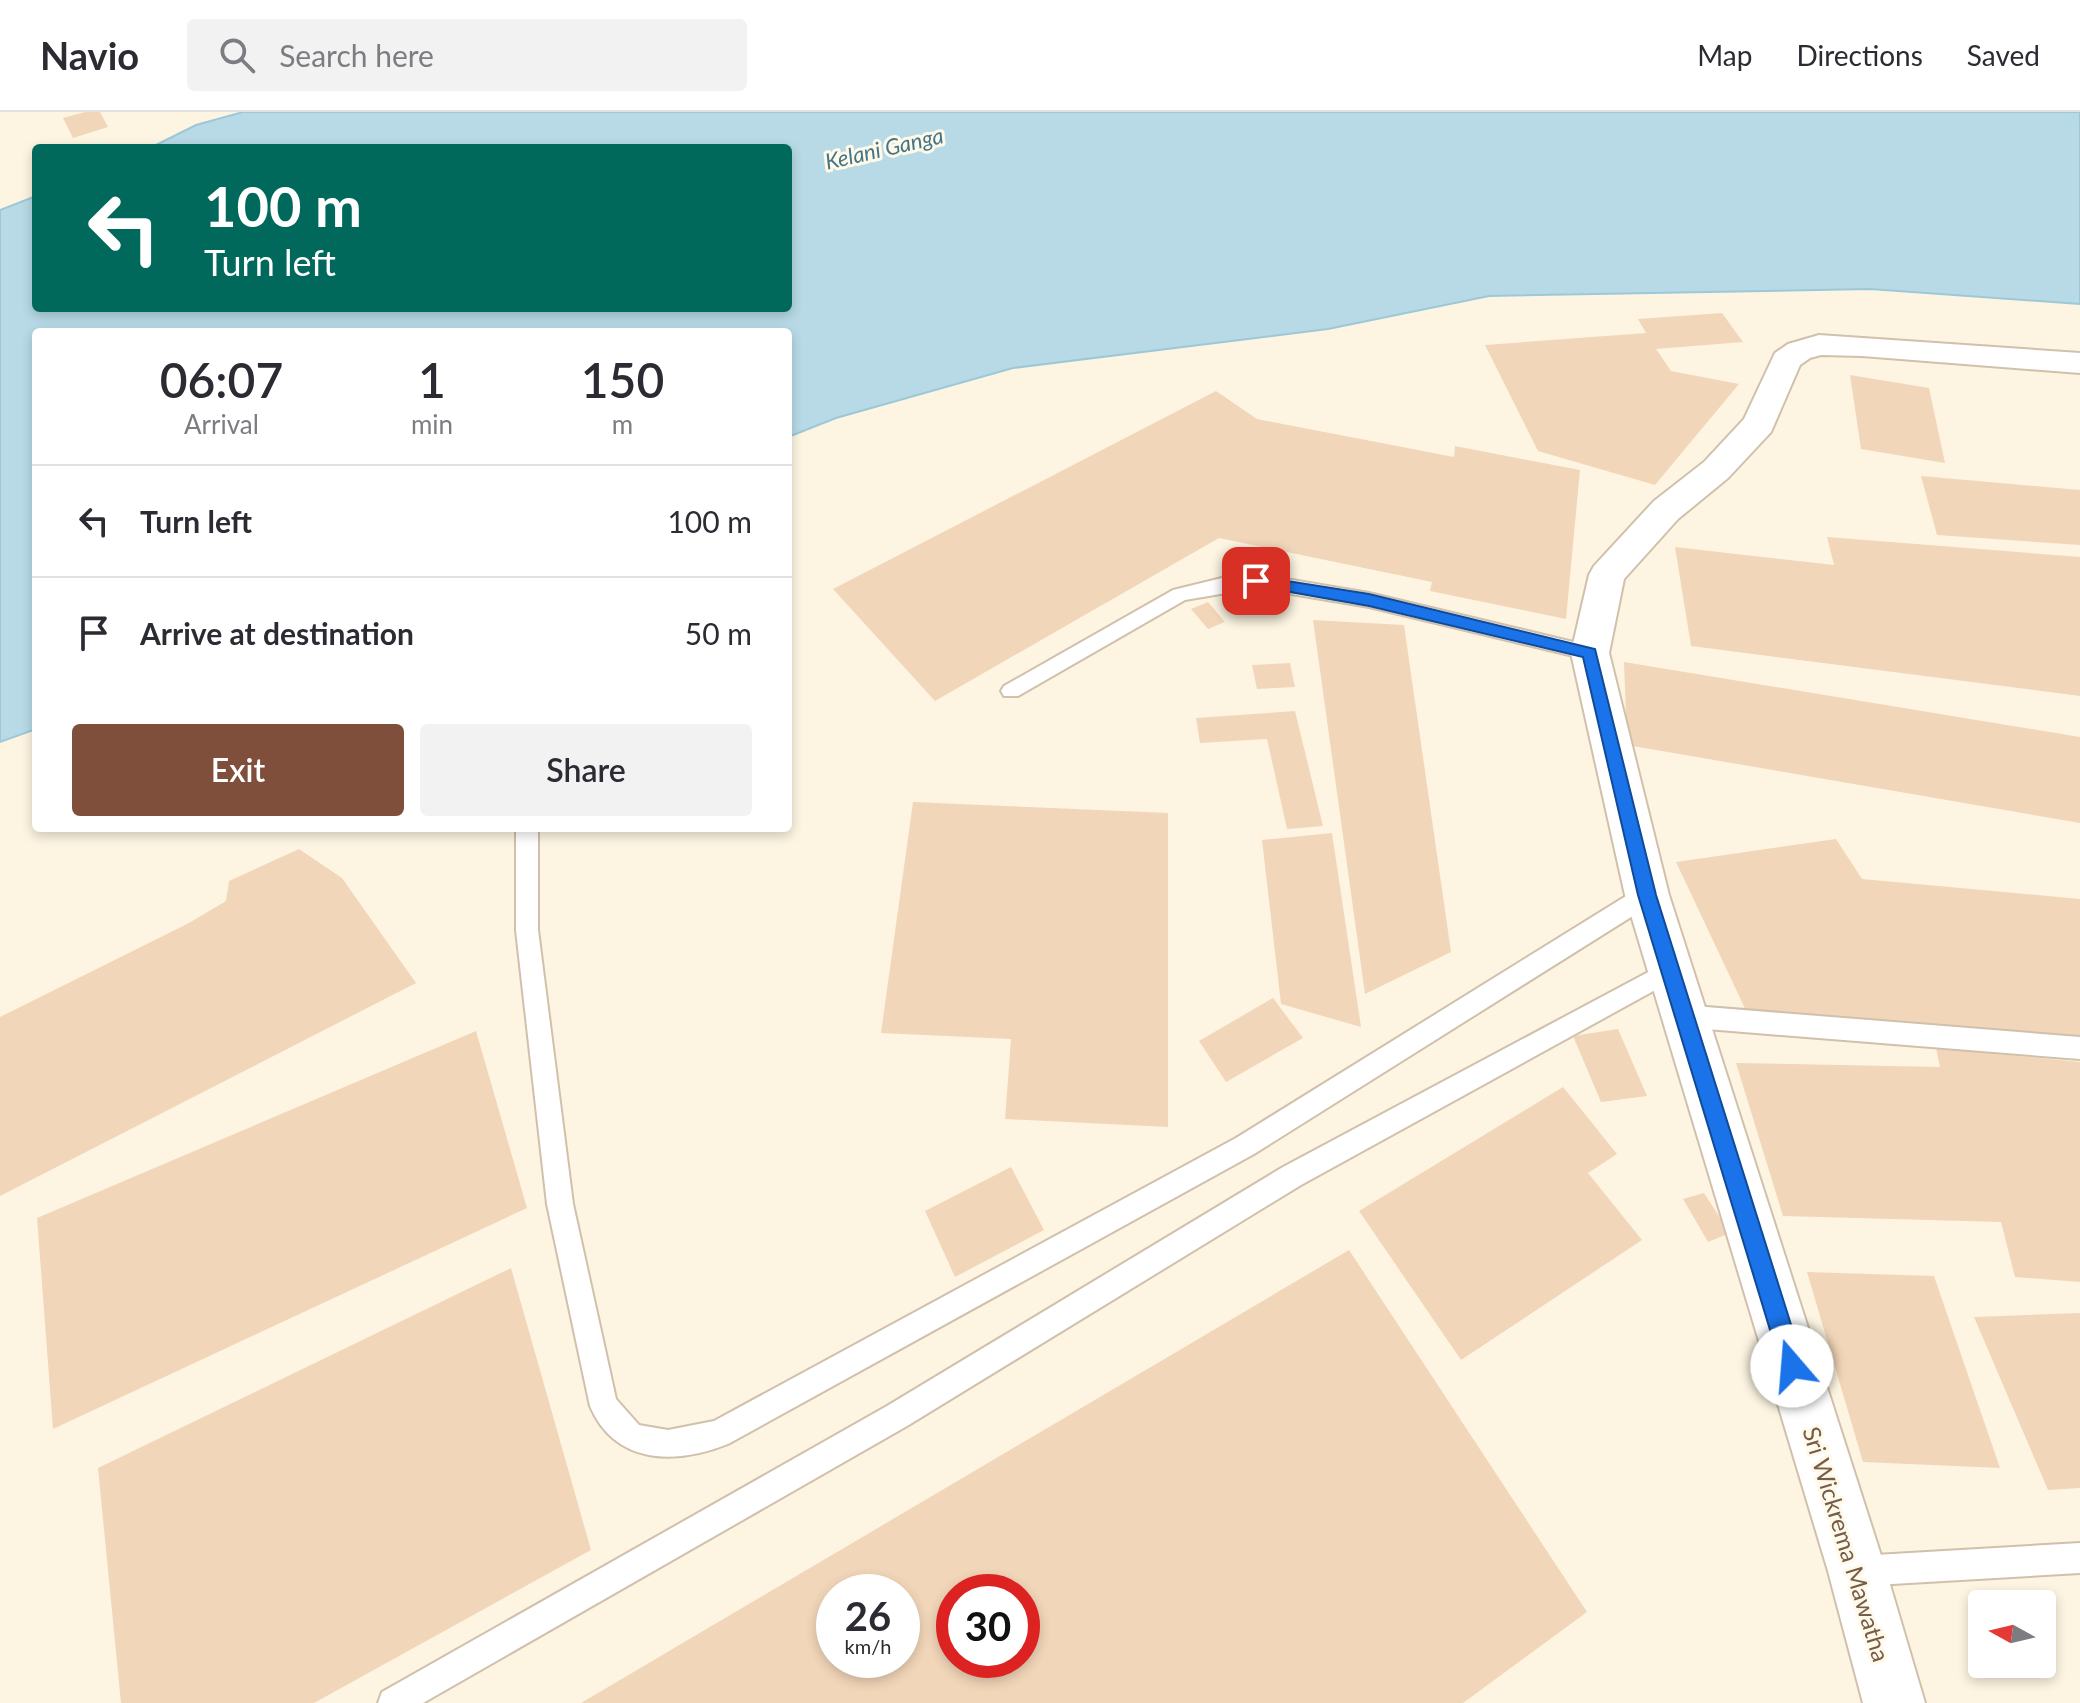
<!DOCTYPE html>
<style>
:root{--surface:#fff;--page:#f2f2f3;--text:#2b2b33;--muted:#7c7c81;--line:#e1e1e2;--accent:#804f3b}
body{margin:0;font-family:Lato,sans-serif;background:var(--page);color:var(--text);height:100vh;display:flex;flex-direction:column;font-size:30px;white-space:nowrap}
*{box-sizing:border-box;margin:0}
p{font-size:26px;color:var(--muted)}
.icon{flex:none;width:44px;height:44px;fill:none;stroke:currentColor;stroke-width:2;stroke-linecap:round;stroke-linejoin:round}
.map{position:relative;flex:1;overflow:hidden}
.sheet{position:absolute;left:32px;top:216px;width:760px;height:504px;display:flex;flex-direction:column;background:var(--surface);border-radius:8px;box-shadow:0 4px 12px #0003}
.sheet>*{flex:none}
.guide{position:absolute;left:32px;top:32px;width:760px;height:168px;border-radius:8px;box-shadow:0 4px 12px #0003;background:#00695c;color:#fff;overflow:hidden}
.needle{width:52px;rotate:278deg}
.controls{position:absolute;left:1968px;top:1478px;display:grid;gap:16px}
.controls a{display:grid;place-items:center;width:88px;height:88px;border-radius:8px;background:var(--surface);box-shadow:0 4px 12px #0003;font-size:40px}
.speed{position:absolute;left:816px;top:1462px;display:flex;gap:16px;font-size:40px;font-weight:700;text-align:center}
.speed>*{display:grid;place-content:center;width:104px;height:104px;border-radius:50%;background:var(--surface);box-shadow:0 4px 12px #0003;line-height:1}
.speed small{font-size:20px;font-weight:400}
.speed .limit{border:12px solid #d22;background:#fff;color:#111}
.pin{position:absolute;display:grid;place-items:center;width:68px;height:68px;color:#fff;margin:-34px;border-radius:16px;box-shadow:0 4px 12px #0006}
.me{position:absolute;width:88px;margin:-44px;rotate:342deg;stroke-linejoin:round;filter:drop-shadow(0 0 6px #0008)}
.turn{display:flex;align-items:center;gap:28px;height:168px;padding:0 40px;font-size:36px}
.turn .icon{width:104px;height:104px;stroke-width:2.5}
.turn b{display:block;font-size:56px;line-height:68px}
.eta{display:flex;justify-content:space-evenly;align-items:center;height:136px;text-align:center}
.eta b{font-size:48px;font-weight:600;line-height:56px}
.button{display:flex;gap:16px;margin-top:auto;padding:16px 40px}
.button a{flex:1;height:92px;border-radius:8px;background:var(--accent);color:#fff;font-size:32px;font-weight:600;line-height:92px;text-align:center}
.button a+a{background:var(--page);color:var(--text)}
ul{padding:0;list-style:none}
li{display:flex;align-items:center;gap:24px;height:112px;padding:0 40px;border-top:2px solid var(--line)}
li div{flex:1}
li b{display:block;font-size:30px}
li em{font-style:normal}
header{display:flex;align-items:center;gap:48px;box-sizing:border-box;height:112px;padding:0 40px;background:var(--surface);border-bottom:2px solid var(--line)}
header strong{font-size:38px}
nav{display:flex;gap:44px;margin-inline-start:auto;font-size:28px}
.search{width:560px;height:72px;background:var(--page);display:flex;align-items:center;gap:20px;box-sizing:border-box;padding:0 28px;border-radius:8px;color:var(--muted);font-size:30px}
.map>svg:first-child{display:block}
.water{fill:#b7dae6;stroke:#9dc8d8;stroke-width:2}
.building{fill:#f2d6b9;fill-rule:evenodd}
.lines{fill:none;stroke-linecap:round;stroke-linejoin:round}
.lane-casing{stroke:#d0c0ac;stroke-width:4}
.street-casing{stroke:#d0c0ac;stroke-width:4}
.lane{fill:#fff;fill-rule:evenodd}
.street{fill:#fff;fill-rule:evenodd}
.route{fill:#1a73e8;stroke:#114b97;stroke-width:2}
.labels{text-anchor:middle;dominant-baseline:central;stroke-width:6;stroke-linejoin:round;paint-order:stroke}
.far-water-label{font-size:22px;font-style:italic;fill:#417589;stroke:#fff9e9}
.street-label{font-size:24px;fill:#755d48;stroke:#fff9e9}
</style>
<header>
<strong>Navio</strong>
<div class="search"><svg class="icon" aria-label="search" viewBox="0 0 24 24"><circle cx="10" cy="10" r="6"/><path d="M15 15l6 6"/></svg>Search here</div>
<nav><a>Map</a><a>Directions</a><a>Saved</a></nav>
</header>
<div class="map">
<svg width="2080" height="1591" viewBox="0 0 2080 1591">
<rect width="100%" height="100%" fill="#fdf5e2"/>
<path class="water" d="M243 0H2080V192L1870 177 1489 184 1328 217 1013 256 836 306 788 325V220H36V617L0 630V98L36 84V196H788V36H150L196 13Z"/>
<path class="building" d="M85 0H100L108 15 73 26 63 6Z
M1722 201 1743 230 1656 237 1671 259 1739 272 1655 373 1538 339 1485 233 1646 221 1638 207Z
M1850 263 1929 276 1945 351 1861 337Z
M1216 279 1257 307 1454 345 1455 334 1580 358 1566 507 1430 479 1432 470 1219 426 935 589 833 477Z
M1921 364 2080 378V433L1937 423Z
M1827 425 2080 445V584L1691 534 1675 435 1834 453Z
M1208 490 1225 510 1208 517 1191 497Z
M1313 508 1404 513 1451 840 1365 882Z
M1624 550 2080 625V711L1627 633Z
M1290 551 1295 575 1257 577 1252 553Z
M1295 599 1323 714 1287 717 1267 627 1200 631 1196 606Z
M913 690 1168 701V1015L1005 1007 1011 927 881 921Z
M1332 721 1361 915 1281 892 1262 728Z
M1836 727 1862 767 2080 787V926L1749 905 1676 750Z
M299 737 342 766 416 871 0 1084V905L189 811 226 789 229 769Z
M1273 886 1303 926 1226 970 1199 929Z
M1618 917 1647 984 1601 990 1573 924Z
M476 919 527 1096 53 1317 37 1106Z
M1936 936 2080 950V1170L2015 1165 2001 1110 1783 1104 1736 951 1940 955Z
M1563 975 1617 1042 1588 1061 1642 1128 1461 1248 1359 1099Z
M1011 1055 1044 1118 955 1165 925 1099Z
M1704 1081 1730 1121 1708 1130 1683 1087Z
M1349 1138 1587 1500 1463 1591H581ZM834 1480H902V1548H834ZM954 1480H1022V1548H954Z
M511 1156 591 1438 314 1591H121L98 1356Z
M1807 1160 1934 1164 2000 1356 1863 1350Z
M2080 1201V1376L2048 1378 1974 1205Z"/>
<g class="lines">
<defs>
<path id="lane" d="M1256 462 1369 481 1590 534 1600 541 1590 548 1369 495 1256 476 1185 488 1018 584H1004L1001 579 1004 574 1173 478 1226 465Z
M516 716H538V818L573 1092 616 1287 639 1313 668 1318 714 1309 1236 1026 1639 776 1647 774 1655 776 1658 783 1655 790 1254 1042 728 1332C676 1353 615 1353 590 1294L547 1092 516 818Z
M1669 849 1677 852 1680 859 1677 866 1301 1073 907 1314 423 1591H378L382 1580 887 1294 1283 1055Z
M1682 893 2080 925V947L1682 915 1674 911 1670 904 1674 897Z
M2080 1431V1461L1858 1474 1848 1469 1843 1459 1848 1449 1858 1444Z"/>
<path id="street" d="M1819 223 2080 241V261L1862 244 1821 243 1810 246 1800 253 1771 320 1728 366 1678 407 1624 467 1609 541 1669 783 1886 1459 1925 1591H1863L1828 1459 1625 783 1571 541 1589 463 1594 454 1654 389 1704 350 1744 307 1775 241 1788 232Z"/>
</defs>
<use href="#lane" class="lane-casing"/>
<use href="#street" class="street-casing"/>
<use href="#lane" class="lane"/>
<use href="#street" class="street"/>
</g>
<path class="route" d="M1256 464 1369 482 1595 537 1656 783 1804 1254 1800 1262 1792 1265 1784 1262 1781 1254 1638 783 1583 545 1369 494 1251 473 1249 469Z"/>
<g class="labels">
<g class="far-water-label">
<text transform="translate(884 36) rotate(-13)">Kelani Ganga</text>
</g>
<g class="street-label">
<text transform="translate(1847 1432) rotate(73)">Sri Wickrema Mawatha</text>
</g>
</g>
</svg>
<div class="controls">
<a><svg class="needle" viewBox="-14 -14 28 28"><path d="M0-13l5 13h-10z" fill="#e53935"/><path d="M0 13l5-13h-10z" fill="#7c7c81"/></svg></a>
</div>
<div class="speed"><div>26<small>km/h</small></div><div class="limit">30</div></div>
<div class="pin" style="left:1256px;top:469px;background:#d93025"><svg class="icon" aria-label="arrive" viewBox="0 0 24 24"><path d="M6 21V4h12l-3 4 3 4H6"/></svg></div>
<svg class="me" style="left:1792px;top:1254px" viewBox="-20 -20 40 40"><circle r="19" fill="#fff"/><path d="M0-13L10 11 0 6-10 11z" fill="#1a73e8"/></svg>
<div class="guide">
<div class="turn"><svg class="icon" aria-label="left" viewBox="0 0 24 24"><path d="M17 20v-9H6M10 6l-5 5 5 5"/></svg><div><b>100 m</b>Turn left</div></div>
</div>
<section class="sheet">
<div class="eta">
<div><b>06:07</b><p>Arrival</p></div>
<div><b>1</b><p>min</p></div>
<div><b>150</b><p>m</p></div>
</div>
<ul>
<li><svg class="icon" aria-label="left" viewBox="0 0 24 24"><path d="M17 20v-9H6M10 6l-5 5 5 5"/></svg><div><b>Turn left</b></div><em>100 m</em></li>
<li><svg class="icon" aria-label="arrive" viewBox="0 0 24 24"><path d="M6 21V4h12l-3 4 3 4H6"/></svg><div><b>Arrive at destination</b></div><em>50 m</em></li>
</ul>
<div class="button"><a>Exit</a><a>Share</a></div>
</section>
</div>
